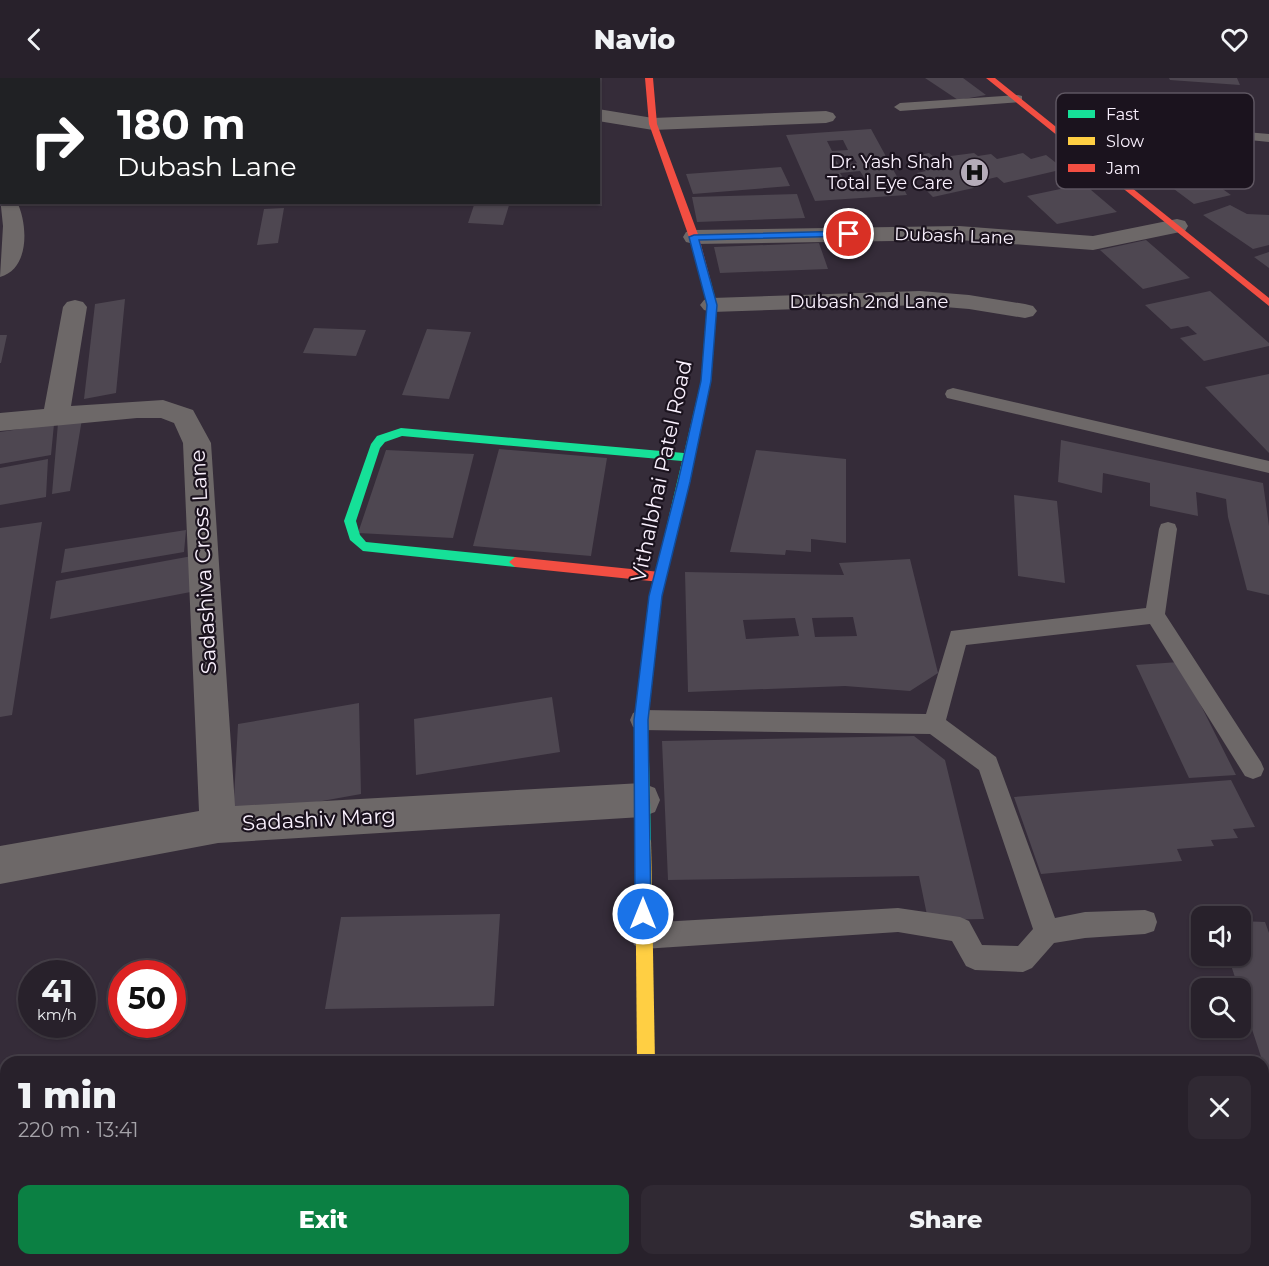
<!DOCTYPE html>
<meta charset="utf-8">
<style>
:root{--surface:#28212b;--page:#302933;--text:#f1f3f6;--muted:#a5a3a9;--line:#443e47;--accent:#0b8043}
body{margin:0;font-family:Montserrat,sans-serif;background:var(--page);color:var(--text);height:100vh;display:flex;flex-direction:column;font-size:22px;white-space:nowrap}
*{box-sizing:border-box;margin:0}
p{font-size:20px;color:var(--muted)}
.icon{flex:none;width:33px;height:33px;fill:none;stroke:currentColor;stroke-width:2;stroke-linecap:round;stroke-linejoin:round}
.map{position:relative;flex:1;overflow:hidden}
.details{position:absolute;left:0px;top:978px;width:1269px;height:210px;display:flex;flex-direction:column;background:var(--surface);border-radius:18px 18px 0 0;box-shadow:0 2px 4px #0004,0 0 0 2px var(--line)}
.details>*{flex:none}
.hud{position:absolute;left:0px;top:0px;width:600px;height:126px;box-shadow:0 2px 4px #0004,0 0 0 2px var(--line);background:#202124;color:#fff;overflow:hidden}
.controls{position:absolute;left:1191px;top:828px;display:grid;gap:12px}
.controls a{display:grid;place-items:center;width:60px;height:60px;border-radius:12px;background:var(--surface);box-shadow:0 2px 4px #0004,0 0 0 2px var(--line);font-size:30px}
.speed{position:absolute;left:18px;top:882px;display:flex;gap:12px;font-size:30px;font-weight:700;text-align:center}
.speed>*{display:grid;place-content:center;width:78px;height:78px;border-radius:50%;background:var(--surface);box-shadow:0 2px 4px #0004,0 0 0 2px var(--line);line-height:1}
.speed small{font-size:15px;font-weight:400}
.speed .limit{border:9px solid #d22;background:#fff;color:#111}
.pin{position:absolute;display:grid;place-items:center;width:51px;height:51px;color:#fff;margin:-26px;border:3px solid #fff;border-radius:50%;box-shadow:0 2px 6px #0007}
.me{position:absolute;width:66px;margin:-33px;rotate:0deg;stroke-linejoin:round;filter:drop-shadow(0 0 4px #0008)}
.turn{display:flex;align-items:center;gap:21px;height:126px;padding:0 18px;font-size:27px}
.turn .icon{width:78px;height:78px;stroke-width:2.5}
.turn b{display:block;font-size:42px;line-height:51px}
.round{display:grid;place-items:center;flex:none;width:63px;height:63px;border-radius:12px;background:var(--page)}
.headline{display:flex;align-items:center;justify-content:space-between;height:102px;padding:0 18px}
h1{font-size:36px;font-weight:800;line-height:45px}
.cta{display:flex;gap:12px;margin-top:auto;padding:12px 18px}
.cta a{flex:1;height:69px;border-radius:12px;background:var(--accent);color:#fff;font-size:24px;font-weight:800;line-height:69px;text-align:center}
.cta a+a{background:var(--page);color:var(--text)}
header{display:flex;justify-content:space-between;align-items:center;height:78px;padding:0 18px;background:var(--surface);font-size:27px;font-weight:800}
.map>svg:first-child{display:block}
.building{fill:#4e4751;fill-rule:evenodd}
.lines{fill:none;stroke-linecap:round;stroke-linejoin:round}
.lane{fill:#6d6868;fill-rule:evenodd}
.street{fill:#6d6868;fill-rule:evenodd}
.fast{fill:#16e098;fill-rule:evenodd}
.slow{fill:#ffcf43;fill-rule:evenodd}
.jam{fill:#f24e42;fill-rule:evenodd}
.route{fill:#1a73e8;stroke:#114b97;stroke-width:1.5}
.labels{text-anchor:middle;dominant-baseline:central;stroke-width:4.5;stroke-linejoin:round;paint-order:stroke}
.far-poi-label{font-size:18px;fill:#faf1fe;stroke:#1b131e;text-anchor:end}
.far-street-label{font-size:18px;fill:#faf1fe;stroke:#1b131e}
.street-label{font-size:21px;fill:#faf1fe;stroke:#1b131e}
.key{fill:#1b131e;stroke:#5e5661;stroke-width:1.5}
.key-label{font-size:16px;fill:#faf1fe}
</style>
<header><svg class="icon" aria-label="back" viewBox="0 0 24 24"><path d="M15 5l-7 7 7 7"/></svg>Navio<svg class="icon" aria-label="heart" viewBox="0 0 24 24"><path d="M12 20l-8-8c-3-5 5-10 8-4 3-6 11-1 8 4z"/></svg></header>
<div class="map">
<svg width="1269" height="1188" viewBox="0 0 1269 1188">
<rect width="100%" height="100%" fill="#352c39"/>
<path class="building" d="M925 0H963L986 17 958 22Z
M1169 0H1237L1240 7 1170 2Z
M871 51 907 117 815 123 786 57ZM843 62 848 72 832 73 827 63ZM853 79 857 85 839 87 835 81ZM860 93 867 104 847 106 840 95Z
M1119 63 1161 67 1231 117 1194 126 1111 64Z
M929 75 935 80 974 75 978 78 991 76 997 81 1023 75 1031 81 1046 77 1064 91 1004 105 997 99 972 105 978 109 933 119 926 112 933 111 917 95 926 93 910 79Z
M781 89 790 108 693 116 686 96Z
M1084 106 1117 134 1057 146 1027 118Z
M797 116 805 140 697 144 692 119Z
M475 124H510L503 147 468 145Z
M1230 127 1247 136 1269 137V167L1253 171 1203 137Z
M284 130 278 165 257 167 264 131Z
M1146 162 1190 200 1143 211 1100 172Z
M819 165 828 191 720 195 714 169Z
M1269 174V190L1254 179Z
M1210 213 1269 265V268L1204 283 1180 260 1197 256 1188 248 1171 251 1145 227Z
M125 221 116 315 84 321 95 226Z
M314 250 366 252 356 278 303 275Z
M427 251 471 254 449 321 402 317Z
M0 257H7L1 285H0Z
M1269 296V375L1205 309Z
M82 341 70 413 52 416 58 345Z
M54 346 51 377 0 386V354Z
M1061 362 1263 405 1269 448V517L1247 512 1228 439 1226 421 1196 414 1198 438 1150 428V405L1103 395 1102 415 1058 404Z
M499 371 607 380 591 478 473 468Z
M386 372 474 376 453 460 358 455Z
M756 372 846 381V465L811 461V474L786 472 785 477 730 474Z
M48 381 46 419 0 427V390Z
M1014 417 1057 423 1065 505 1018 498Z
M42 444 12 637 0 639V450Z
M186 452 184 474 61 495 65 471Z
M203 476 201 512 50 541 56 503Z
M910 481 938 595 910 613 845 608 688 614 685 494 844 497 839 485ZM853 539 857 558 815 559 812 540ZM795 540 799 558 746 561 743 542Z
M1179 584 1236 697 1189 700 1136 587Z
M552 619 560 674 416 697 414 641Z
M359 625 361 716 233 739 238 646Z
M914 658 945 682 984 841 928 842 919 798 668 802 662 663Z
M1231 702 1255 749 1233 751 1238 760 1211 762 1214 768 1177 771 1182 783 1041 796 1014 719Z
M500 836 494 928 325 931 341 839Z
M1240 843 1265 844 1269 855V994H1266L1228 878H1240Z
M6 1046V1182H28L27 1188H0V1047Z
M1263 1060 1269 1061 1268 1183 1263 1162Z
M1036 1182H1118L1119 1188H1071Z"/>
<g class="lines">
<path class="lane" d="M1018 17 1022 18V24L900 33 894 29 900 25Z
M1141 53 1214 60 1220 64 1214 68 1141 61 1097 67 1091 63 1097 59Z
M1234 53 1269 56V64L1230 60 1228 57 1230 54Z
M953 310 1269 383V395L947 320 945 316 947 312Z
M1168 444 1175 446 1177 451 1165 536 1261 684 1264 691 1261 698 1253 701 1245 698 1150 546 966 567 946 642 996 679 1055 840 1085 834 1145 832 1154 835 1157 844 1154 853 1145 856 1085 860 1054 865 1032 890 1023 894 975 892 966 888 952 863 898 854 643 871 634 867 630 858 634 849 643 845 898 830 960 839 969 843 982 867 1018 868 1033 851 979 692 930 656 641 652 633 649 630 642 633 635 641 632 926 636 951 553 1146 530 1159 451 1161 446Z"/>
<path class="street" d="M388 0H414L415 2H389Z
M598 31 653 40 826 33 833 35 836 39 833 43 826 45 653 52 598 43Z
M0 80H2V92H0Z
M0 119 2 124H17C28 146 30 191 0 199L3 148Z
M1177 141 1185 143 1188 148 1185 153 1093 172 959 162 694 166 686 164 683 159 686 154 694 152 959 148 1093 158Z
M920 213 969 217 1025 226 1033 228 1037 233 1033 238 1025 240 969 231 920 227 712 234 704 232 700 227 704 222 712 220Z
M75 222 83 224 87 229 71 328 163 322 193 332 211 365 235 728 642 705 655 710 660 722 655 734 642 739 218 765 0 806V768L199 733 183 365 174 345 161 340H137L0 353V335L44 331 63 229 67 224Z
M1263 1013 1269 1014V1058L1263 1057Z"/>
<path class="fast" d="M703 202 711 204 717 227 711 303 662 518 648 642 651 763 648 768 643 770 638 768 635 763 634 642 650 518 682 383 402 358 385 364 380 370 356 443 360 457 366 464 515 479 521 484 515 489 363 473 350 462 344 443 371 366 377 358 401 350 684 375 701 303 707 227 701 204Z"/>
<path class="slow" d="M643 756 648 758 651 763 655 984H637L635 763 638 758Z"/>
<path class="jam" d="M645 0H653L657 46 699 159 711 204 709 206 701 204 689 159 649 46Z
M986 0H995L1269 220V228Z
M515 479 660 494 666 499 660 504 515 489 509 484Z
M641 1182H661V1188H641Z"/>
</g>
<path class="route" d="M849 153 852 154V158L699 162 717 227 711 303 690 404 662 518 648 642 651 836 649 841 643 844 637 841 635 836 634 642 649 518 678 404 701 303 707 227 689 159 694 157Z"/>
<defs>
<symbol id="hospital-disc" viewBox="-11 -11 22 22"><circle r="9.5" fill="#b5acb9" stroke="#1b131e"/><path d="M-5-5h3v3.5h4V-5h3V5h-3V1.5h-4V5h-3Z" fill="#111"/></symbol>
</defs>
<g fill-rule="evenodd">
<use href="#hospital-disc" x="958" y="78" width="33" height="33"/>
</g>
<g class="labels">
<g class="far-poi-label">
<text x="953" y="84">Dr. Yash Shah<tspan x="953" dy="21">Total Eye Care</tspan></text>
</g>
<g class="far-street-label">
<text transform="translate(954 158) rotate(2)">Dubash Lane</text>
<text x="869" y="224">Dubash 2nd Lane</text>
</g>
<g class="street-label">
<text transform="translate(661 393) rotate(-78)">Vithalbhai Patel Road</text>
<text transform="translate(203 484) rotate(-93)">Sadashiva Cross Lane</text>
<text transform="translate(319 741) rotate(-3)">Sadashiv Marg</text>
</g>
</g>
<rect x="1056" y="15" width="198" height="96" rx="9" class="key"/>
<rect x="1068" y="32" width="27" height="8" fill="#16e098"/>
<rect x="1068" y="59" width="27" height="8" fill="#ffcf43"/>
<rect x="1068" y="86" width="27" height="8" fill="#f24e42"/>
<g class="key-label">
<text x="1106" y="42">Fast</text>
<text x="1106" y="69">Slow</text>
<text x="1106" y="96">Jam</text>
</g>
</svg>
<div class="controls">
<a><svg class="icon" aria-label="sound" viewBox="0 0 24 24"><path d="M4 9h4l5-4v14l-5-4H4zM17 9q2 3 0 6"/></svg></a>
<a><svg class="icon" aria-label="search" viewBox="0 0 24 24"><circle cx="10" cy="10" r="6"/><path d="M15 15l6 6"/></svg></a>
</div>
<div class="speed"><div>41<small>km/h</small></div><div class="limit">50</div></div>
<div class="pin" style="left:849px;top:156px;background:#d93025"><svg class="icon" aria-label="arrive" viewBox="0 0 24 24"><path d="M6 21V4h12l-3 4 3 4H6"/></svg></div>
<svg class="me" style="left:643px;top:836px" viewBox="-20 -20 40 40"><circle r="17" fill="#1a73e8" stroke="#fff" stroke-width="3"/><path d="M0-11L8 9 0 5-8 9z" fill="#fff"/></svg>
<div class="hud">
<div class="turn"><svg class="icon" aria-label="right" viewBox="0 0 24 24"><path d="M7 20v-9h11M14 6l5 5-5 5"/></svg><div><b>180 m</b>Dubash Lane</div></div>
</div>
<section class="details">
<div class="headline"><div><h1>1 min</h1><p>220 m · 13:41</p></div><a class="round"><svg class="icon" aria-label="close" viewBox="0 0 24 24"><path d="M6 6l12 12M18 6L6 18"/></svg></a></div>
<div class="cta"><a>Exit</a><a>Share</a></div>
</section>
</div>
